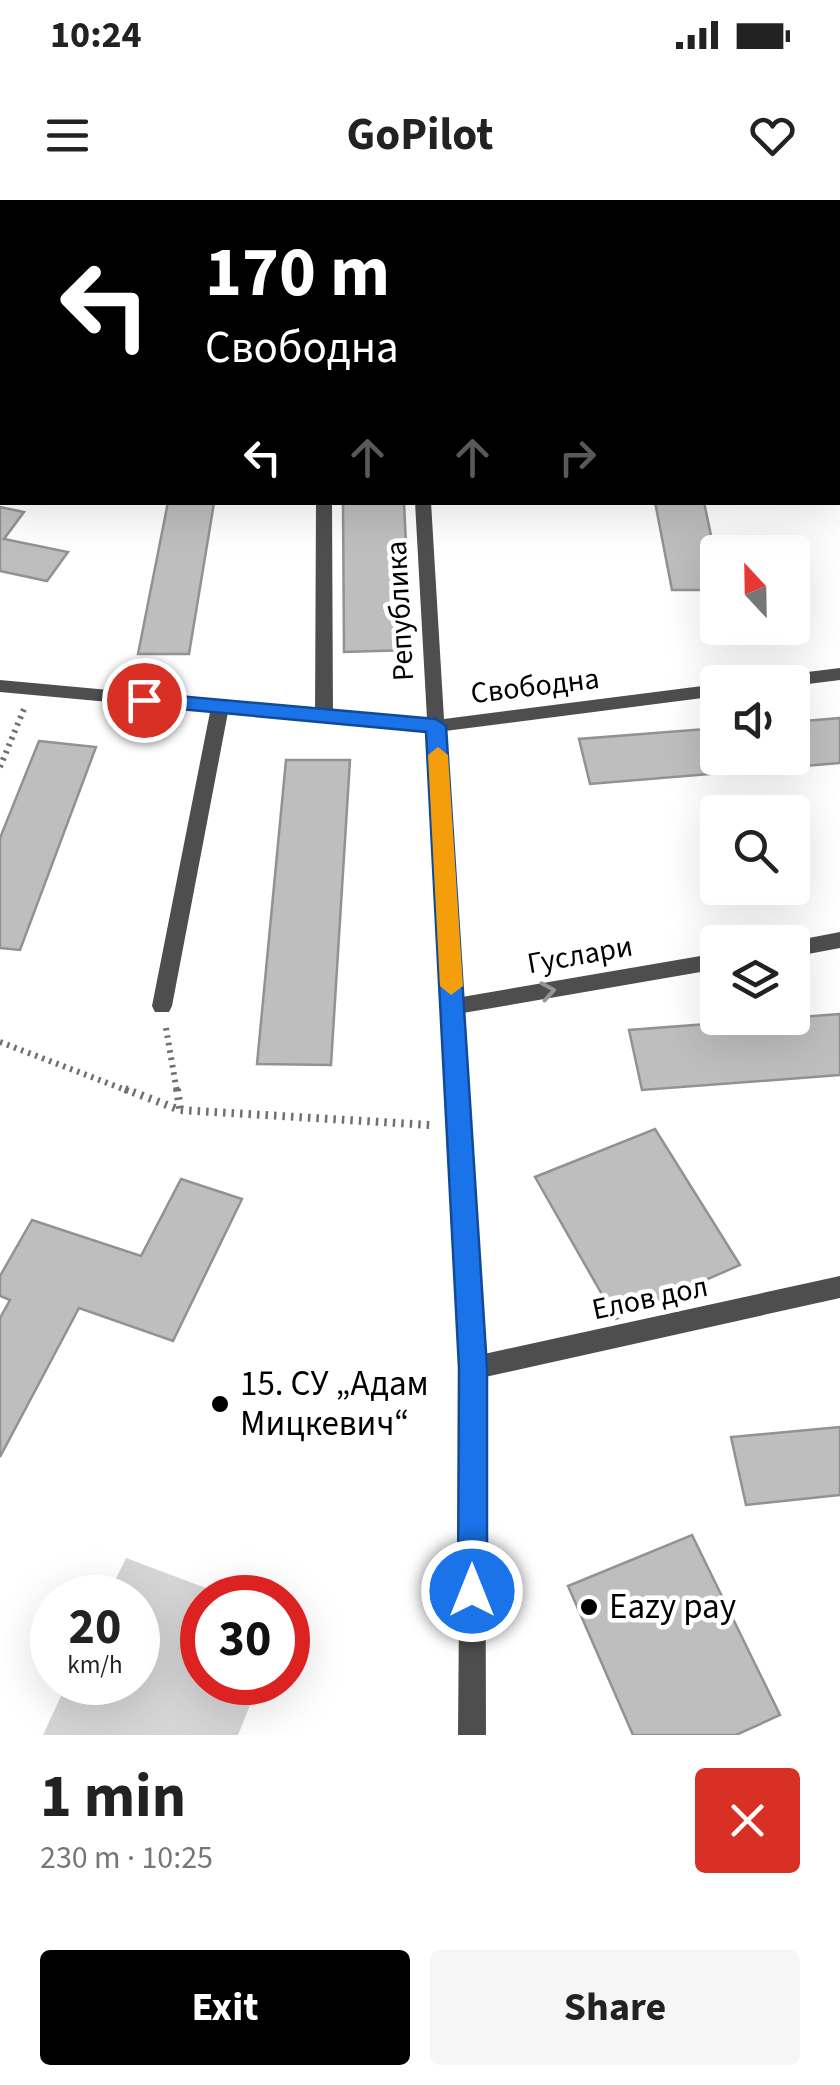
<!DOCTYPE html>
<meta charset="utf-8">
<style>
:root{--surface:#fff;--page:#f6f6f6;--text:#222;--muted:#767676;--accent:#000}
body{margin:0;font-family:"Source Sans 3",sans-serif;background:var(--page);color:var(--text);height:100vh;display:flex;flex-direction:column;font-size:38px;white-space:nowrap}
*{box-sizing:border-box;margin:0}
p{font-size:32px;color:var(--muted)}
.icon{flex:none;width:55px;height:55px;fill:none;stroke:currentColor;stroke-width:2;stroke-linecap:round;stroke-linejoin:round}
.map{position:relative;height:1535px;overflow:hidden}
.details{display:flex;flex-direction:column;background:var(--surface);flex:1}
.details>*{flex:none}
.banner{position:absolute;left:0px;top:0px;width:840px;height:305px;box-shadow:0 10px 40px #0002;background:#000;color:#fff;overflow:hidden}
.needle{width:65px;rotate:338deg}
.tools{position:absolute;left:700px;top:335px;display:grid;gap:20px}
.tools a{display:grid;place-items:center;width:110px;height:110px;border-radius:10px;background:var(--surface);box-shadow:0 10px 40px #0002;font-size:50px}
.speed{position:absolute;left:30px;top:1375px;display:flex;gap:20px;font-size:50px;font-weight:700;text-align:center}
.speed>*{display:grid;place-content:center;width:130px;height:130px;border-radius:50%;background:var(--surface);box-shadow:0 10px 40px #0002;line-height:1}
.speed small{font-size:25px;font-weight:400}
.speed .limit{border:15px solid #d22;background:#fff;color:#111}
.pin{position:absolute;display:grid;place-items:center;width:85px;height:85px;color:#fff;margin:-42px;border:5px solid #fff;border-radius:50%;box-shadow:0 2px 10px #0007}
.me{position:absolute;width:110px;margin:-55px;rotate:0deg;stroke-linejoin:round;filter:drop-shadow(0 0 8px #0008)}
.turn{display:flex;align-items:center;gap:35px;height:210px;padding:0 40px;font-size:45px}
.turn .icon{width:130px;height:130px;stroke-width:2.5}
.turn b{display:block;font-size:70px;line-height:85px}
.lanes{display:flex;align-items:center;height:95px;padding:0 40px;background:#0003;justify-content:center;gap:50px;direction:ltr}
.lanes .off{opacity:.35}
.round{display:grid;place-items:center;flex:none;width:105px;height:105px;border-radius:10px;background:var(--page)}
.overview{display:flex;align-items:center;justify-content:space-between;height:170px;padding:0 40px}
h1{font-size:60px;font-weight:700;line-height:75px}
.button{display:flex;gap:20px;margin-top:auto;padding:20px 40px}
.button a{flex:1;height:115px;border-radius:10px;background:var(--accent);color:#fff;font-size:40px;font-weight:700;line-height:115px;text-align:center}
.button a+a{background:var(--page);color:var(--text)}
.status{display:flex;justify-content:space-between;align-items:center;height:70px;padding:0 50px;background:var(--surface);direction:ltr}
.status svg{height:28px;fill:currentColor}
header{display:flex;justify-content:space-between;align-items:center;height:130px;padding:0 40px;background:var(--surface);font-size:45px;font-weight:700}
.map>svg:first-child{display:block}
.green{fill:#d5d5d5}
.building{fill:#bebebe;stroke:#929292;stroke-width:2.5}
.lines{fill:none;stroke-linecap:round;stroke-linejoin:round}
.path-far1{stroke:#707070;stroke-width:6;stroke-dasharray:2.5 5;stroke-linecap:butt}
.path{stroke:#707070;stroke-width:8;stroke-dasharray:2.5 6;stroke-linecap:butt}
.service{fill:#4e4e4e;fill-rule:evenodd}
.minor{fill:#4e4e4e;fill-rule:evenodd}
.oneway{stroke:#959595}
.route{fill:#1a73e8;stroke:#114b97;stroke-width:2.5}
.slow{fill:#f59e0b}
.poi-dot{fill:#000;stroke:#fff;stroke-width:4}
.labels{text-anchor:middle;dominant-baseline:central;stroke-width:9;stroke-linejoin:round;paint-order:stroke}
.street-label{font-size:30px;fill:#000;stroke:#fff}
.near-poi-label{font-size:35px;fill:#000;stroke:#fff;text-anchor:start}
</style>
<div class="status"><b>10:24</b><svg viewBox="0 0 49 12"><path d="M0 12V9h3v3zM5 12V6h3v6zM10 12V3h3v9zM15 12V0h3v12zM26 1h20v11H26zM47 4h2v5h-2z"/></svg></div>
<header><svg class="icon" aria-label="menu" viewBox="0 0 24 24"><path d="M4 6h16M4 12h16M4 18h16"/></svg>GoPilot<svg class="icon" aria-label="heart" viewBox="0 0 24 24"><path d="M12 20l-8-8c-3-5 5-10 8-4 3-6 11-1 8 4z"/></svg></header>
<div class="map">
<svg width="840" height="1535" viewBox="0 0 840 1535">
<rect width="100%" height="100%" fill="#fff"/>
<path class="green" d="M126 1358 230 1397 202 1398V1482L259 1483 238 1535H43L67 1483 138 1482V1398L107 1397Z"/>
<path class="building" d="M168 302 214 303 189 454H138Z
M404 302 411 450 344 452 343 303Z
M655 302H704L718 369V390H672Z
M0 307 24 312 4 339 68 352 47 381 0 371Z
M840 518V563L590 584 579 539 718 528V558H792V522Z
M39 541 96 547 20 750 0 748V638Z
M286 560H350L331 865 257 864Z
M840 814V875L642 890 629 830Z
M655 929 740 1065 616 1119 535 977Z
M181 979 242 999 173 1141 79 1108 0 1257V1118L10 1100 0 1096V1076L32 1020 141 1056Z
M840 1227V1295L746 1305 731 1237Z
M692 1335 780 1515 736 1535H633L568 1386Z"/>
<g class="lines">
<path class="path-far1" d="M0 567 24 509
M166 828 177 892
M0 842 131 892"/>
<path class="path" d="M125 889 180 910 431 925
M177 889 180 909"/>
<path class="service" d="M838 165H840V173H838Z
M0 236 2 237V245L0 246Z
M838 270H840V280H838Z
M316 302H332L333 517 324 523 315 517Z
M220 501 229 507 172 806 169 812H155L152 806 211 507Z"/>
<path class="minor" d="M407 0H419L420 2H408Z
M2 25V35L0 36V26Z
M838 75H840V83H838Z
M415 302H431L444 519 718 484V496L445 531 462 797 718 753V769L463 813 484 1154 840 1076V1098L485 1177 486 1535H458L461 1168 427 531 0 492V480L427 519Z
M840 468V480L792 486V482H766L775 476Z
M840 732V748L792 757V742H788Z"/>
</g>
<defs><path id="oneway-chevron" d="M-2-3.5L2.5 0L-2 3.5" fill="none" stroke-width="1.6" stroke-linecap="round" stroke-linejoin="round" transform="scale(2.5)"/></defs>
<use class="oneway" href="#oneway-chevron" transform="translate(548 791) rotate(-10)"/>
<path class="route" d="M144 493 436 519 446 526 487 1168V1391L483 1401 472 1405 462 1401 458 1391 459 1168 426 532 137 505 135 500Z"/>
<path class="slow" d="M438 547 448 555 463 786 451 795 440 786 428 555Z"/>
<g class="poi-dot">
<circle cx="220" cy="1204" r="10"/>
<circle cx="589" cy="1407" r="10"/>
</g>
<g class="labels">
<g class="street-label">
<text transform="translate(400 411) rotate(-93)">Република</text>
<text transform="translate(535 486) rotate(-7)">Свободна</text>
<text transform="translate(580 755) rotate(-10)">Гуслари</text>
<text transform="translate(650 1098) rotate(-12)">Елов дол</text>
</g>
<g class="near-poi-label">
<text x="240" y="1184">15. СУ „Адам<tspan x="240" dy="40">Мицкевич“</tspan></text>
<text x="609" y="1407">Eazy pay</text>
</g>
</g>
</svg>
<div class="tools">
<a><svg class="needle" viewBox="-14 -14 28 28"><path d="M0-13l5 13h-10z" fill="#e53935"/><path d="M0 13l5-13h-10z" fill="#767676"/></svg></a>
<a><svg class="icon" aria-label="sound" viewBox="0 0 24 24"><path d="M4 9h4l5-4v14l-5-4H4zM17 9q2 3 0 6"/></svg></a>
<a><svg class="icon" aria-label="search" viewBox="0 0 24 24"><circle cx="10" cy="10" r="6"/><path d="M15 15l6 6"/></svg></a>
<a><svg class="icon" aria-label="layers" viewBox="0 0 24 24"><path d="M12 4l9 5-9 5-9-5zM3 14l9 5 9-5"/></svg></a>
</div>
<div class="speed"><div>20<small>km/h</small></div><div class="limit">30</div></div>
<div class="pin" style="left:144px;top:500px;background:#d93025"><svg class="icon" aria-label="arrive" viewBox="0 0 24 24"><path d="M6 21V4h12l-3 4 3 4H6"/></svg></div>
<svg class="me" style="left:472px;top:1391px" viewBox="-20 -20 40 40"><circle r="17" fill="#1a73e8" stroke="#fff" stroke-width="3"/><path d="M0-11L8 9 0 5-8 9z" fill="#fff"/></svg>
<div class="banner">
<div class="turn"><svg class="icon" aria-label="left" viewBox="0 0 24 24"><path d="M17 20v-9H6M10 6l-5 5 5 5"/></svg><div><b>170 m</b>Свободна</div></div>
<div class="lanes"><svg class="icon" aria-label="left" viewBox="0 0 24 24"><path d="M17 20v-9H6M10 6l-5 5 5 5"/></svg><svg class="icon off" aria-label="ahead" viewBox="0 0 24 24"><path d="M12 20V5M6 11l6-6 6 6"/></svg><svg class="icon off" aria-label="ahead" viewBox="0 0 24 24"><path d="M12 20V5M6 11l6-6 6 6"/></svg><svg class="icon off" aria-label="right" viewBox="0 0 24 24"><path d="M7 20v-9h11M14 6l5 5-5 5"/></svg></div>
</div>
</div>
<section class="details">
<div class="overview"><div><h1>1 min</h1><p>230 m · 10:25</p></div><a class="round" style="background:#d93025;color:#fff"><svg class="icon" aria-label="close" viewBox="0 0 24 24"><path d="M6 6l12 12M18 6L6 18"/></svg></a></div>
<div class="button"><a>Exit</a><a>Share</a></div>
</section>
